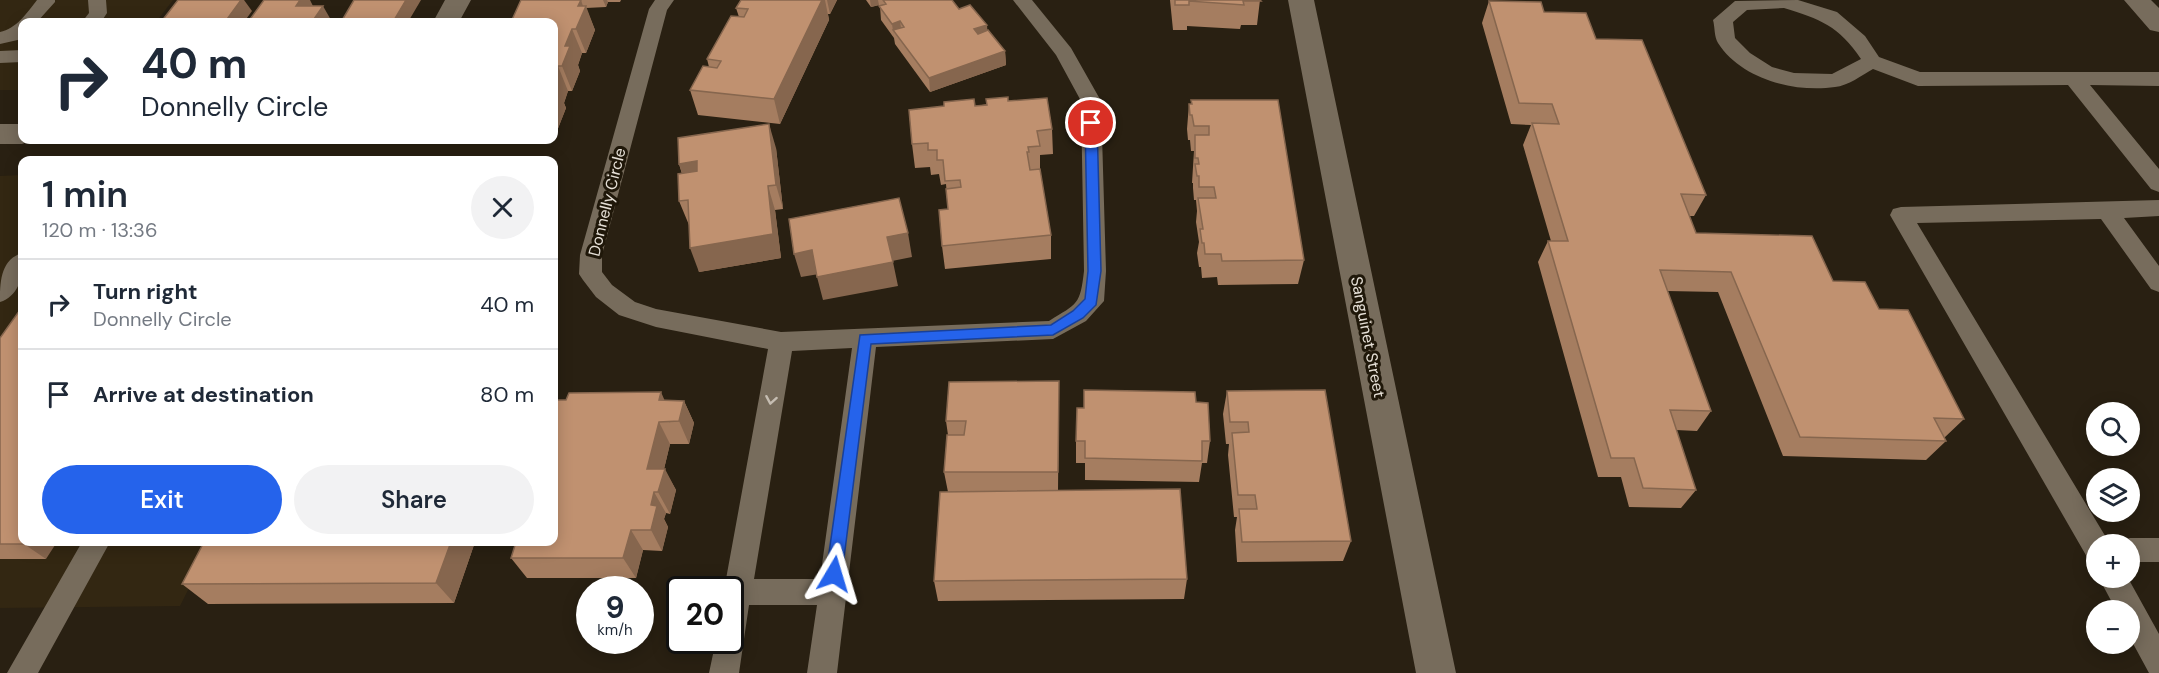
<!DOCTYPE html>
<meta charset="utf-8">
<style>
:root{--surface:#fff;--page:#f2f2f3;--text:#1f2937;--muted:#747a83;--line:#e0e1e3;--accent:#2563eb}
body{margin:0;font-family:"DM Sans",sans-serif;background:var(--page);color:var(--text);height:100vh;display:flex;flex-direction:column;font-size:22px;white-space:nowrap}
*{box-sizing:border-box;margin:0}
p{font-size:20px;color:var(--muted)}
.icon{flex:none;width:33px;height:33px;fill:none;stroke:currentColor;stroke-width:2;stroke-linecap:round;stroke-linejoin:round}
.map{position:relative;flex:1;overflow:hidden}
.drawer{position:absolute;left:18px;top:156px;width:540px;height:390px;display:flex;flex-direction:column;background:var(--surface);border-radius:12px;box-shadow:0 3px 15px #0003}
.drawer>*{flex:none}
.banner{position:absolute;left:18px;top:18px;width:540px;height:126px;border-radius:12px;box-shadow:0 3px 15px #0003;background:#fff;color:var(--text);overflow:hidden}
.tools{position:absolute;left:2086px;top:402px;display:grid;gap:12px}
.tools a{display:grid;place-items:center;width:54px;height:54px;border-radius:50%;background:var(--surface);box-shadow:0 3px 15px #0003;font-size:30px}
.speed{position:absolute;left:576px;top:576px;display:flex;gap:12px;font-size:30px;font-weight:700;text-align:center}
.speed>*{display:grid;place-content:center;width:78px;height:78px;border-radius:50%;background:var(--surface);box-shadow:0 3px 15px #0003;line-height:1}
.speed small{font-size:15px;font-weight:400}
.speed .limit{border:3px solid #111;border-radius:9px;background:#fff;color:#111}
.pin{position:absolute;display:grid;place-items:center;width:51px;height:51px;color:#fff;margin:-26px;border:3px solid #fff;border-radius:50%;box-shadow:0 2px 6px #0007}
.me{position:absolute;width:66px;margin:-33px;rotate:7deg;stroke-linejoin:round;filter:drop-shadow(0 0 4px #0008)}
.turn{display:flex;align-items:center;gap:21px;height:126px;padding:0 24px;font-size:27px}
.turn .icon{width:78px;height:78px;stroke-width:2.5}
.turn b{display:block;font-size:42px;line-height:51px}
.round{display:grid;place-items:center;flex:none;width:63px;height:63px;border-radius:32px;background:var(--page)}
.summary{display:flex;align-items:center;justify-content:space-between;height:102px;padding:0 24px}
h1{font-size:36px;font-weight:600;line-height:45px}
.action{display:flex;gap:12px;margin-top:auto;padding:12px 24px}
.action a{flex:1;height:69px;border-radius:36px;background:var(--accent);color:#fff;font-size:24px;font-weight:600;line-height:69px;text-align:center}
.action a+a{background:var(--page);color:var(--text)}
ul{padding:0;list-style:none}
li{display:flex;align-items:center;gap:18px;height:90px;padding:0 24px;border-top:2px solid var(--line)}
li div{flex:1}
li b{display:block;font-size:22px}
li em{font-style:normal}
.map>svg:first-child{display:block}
.built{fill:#332712}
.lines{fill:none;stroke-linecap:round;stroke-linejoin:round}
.lane{fill:#776c5c;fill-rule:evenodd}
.street{fill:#776c5c;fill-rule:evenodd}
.wall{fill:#a57d60}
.shaded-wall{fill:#86664e}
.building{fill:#c09170;stroke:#86664e;stroke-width:1.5}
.oneway{stroke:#c5bdb2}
.route{fill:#2563eb;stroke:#184099;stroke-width:1.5}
.labels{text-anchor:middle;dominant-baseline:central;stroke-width:6;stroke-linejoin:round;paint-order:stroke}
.street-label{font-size:16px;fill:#e6e0d7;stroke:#1f1709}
</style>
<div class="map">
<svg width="2159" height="673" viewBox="0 0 2159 673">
<rect width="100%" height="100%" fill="#292012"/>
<path class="built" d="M0 0H173L156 22H22V90H0Z
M22 175V542H212L180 606 0 608V176Z"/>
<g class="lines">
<path class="lane" d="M37 0H55V2L37 22H22V39L0 44V32C16 29 27 13 37 0Z
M88 0H106L107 13 101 22H82L89 13Z
M655 0H674L667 10 602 255V272L612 285 635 302 656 309 781 332 1049 321C1078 303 1080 305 1084 271L1081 101 1056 55 1013 0H1032L1071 48 1101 101 1106 271 1104 301 1086 321 1053 339 876 347 837 673H807L817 605H749L739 673H709L716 640H730V590H724L768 349 656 327 619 315 596 297 583 280 579 274 580 255 649 9ZM852 348 820 579H754L792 351Z
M1798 0 1837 12 1865 36 1879 57 1920 72H2159V86L2090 85 2159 169V192L2151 189 2068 85 1918 86 1873 69C1862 75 1848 86 1835 87 1795 93 1741 79 1718 43 1714 37 1715 27 1713 20L1735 1ZM1784 8C1820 19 1839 26 1861 59L1832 74 1794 73 1772 67 1750 53 1735 38 1733 22 1747 10Z
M22 50V62L0 63V51Z
M2159 200V216L2124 218 2159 266V292L2151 289 2101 219 1917 223 2107 539 2109 544H2097V560L2087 557 1890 215 1893 209 1901 207Z
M22 253C24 272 21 295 0 302 0 283 0 260 22 253Z
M2130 538H2159V562H2130V544H2119L2120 541Z
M82 542H110L38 673H7Z
M2099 578H2128L2159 634V673H2149L2130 638V610H2116Z"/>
<path class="street" d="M445 0H471L459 22H433Z
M1288 0H1314L1456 673H1416Z
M2124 0H2151L2159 8V32L2150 30Z
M0 124H22V140H33L22 144H0Z"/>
</g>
<path class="wall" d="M521 0H621L620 2H608L606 7 586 8 595 30 586 53H582L578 65 580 71 572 91H568L564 103 566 108 557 131H554V22Z
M741 0H837L830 14H828L829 20 780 124 698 115 690 90 709 67 707 59 739 17 736 8Z
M866 0H952L959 9 987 30 1005 51 1006 65 930 92 895 44 894 38 881 20 880 6 879 5 871 7Z
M1170 0H1260L1257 25H1241L1240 29 1187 26V30H1173Z
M1489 1 1544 12 1596 39 1706 195 1694 216H1689L1696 233 1833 281 1879 309 1964 419 1944 438 1946 441 1926 460 1783 456 1718 292 1667 291 1711 411 1697 431 1676 430 1696 490 1681 508 1629 507 1621 477H1598L1538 262 1548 241H1551L1523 145 1531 125 1511 124 1482 23Z
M1191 100 1304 260 1298 284 1218 285 1217 277 1202 278 1201 267H1199L1197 253 1199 242 1196 222 1197 211 1196 200H1194L1193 188V183H1192L1194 151H1191L1190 140H1188L1187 129 1189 104H1191Z
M1008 101 1052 129 1053 154 1040 155V170L1051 235V259L945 269 942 246 948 209 946 184 941 185 939 174 931 175 930 167 915 168 912 144 975 106Z
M479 140H542L541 141 480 142Z
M776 148 783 209 775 210 781 258 699 272 689 225 679 201 682 174 679 164Z
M0 338 46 559H0Z
M1059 381 1058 491 1187 579 1184 599 938 601 934 581 948 492 944 472 948 435 946 421Z
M1227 391 1351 541 1343 561 1237 562 1235 530 1237 517H1234L1228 455 1229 444H1226L1223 414Z
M665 401H684L694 423 689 444H670L664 469 676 490 670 514 666 513 664 519 668 527 662 551 643 550 636 578H527L511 558Z
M1196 402 1210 441 1207 463H1202L1199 482 1085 480V463H1076V441L1084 408Z
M204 542H475L454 603 208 604 182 584Z"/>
<path class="shaded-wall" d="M241 0H244L252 11 244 22H225Z
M300 0H310L313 6H296Z
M406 0H421L408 22H393Z
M581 0 584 9 586 6 595 30 586 53 576 29 578 6Z
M603 0H607L608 2 606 7Z
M819 0H825L829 20 780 124 774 99Z
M827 0H837L830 14Z
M870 0H878L879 5 871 7Z
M323 6 331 20 329 22H312Z
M900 21 902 35 893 30 894 38 892 24Z
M987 25 988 39 975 43 974 29Z
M572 29 582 53 578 65 580 71 572 91 562 66 565 46Z
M1005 51 1006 65 930 92 929 78Z
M558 66 568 91 564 103 566 108 557 131 554 123V76Z
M769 124 776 148 783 209 776 185Z
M697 161 706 185 687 188 679 164Z
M768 186 775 210 781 258 699 272 690 248Z
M908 233 912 257 892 261 887 237Z
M812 250 819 274 801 277 794 254Z
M893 262 898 286 823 300 817 277Z
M661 392 671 415 670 423 659 400Z
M684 401 694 423 689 444 679 421Z
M659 422 670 444 659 490 647 469Z
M665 469 676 490 670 514 658 492Z
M654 492 666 513 664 519 668 527 662 551 651 530V505Z
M631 530 643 550 636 578 623 558Z
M25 542H57L46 559 24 544Z
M451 542H475L454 603 436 583Z"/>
<path class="building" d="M178 0H241L225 22H161Z
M264 0H300L296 6H323L312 22H248Z
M354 0H406L393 22H341Z
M521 0H581L578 6H586L576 29H572L565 46H570L562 66H558L554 76V22H511Z
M741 0H822L774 99 690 90 703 66 717 68 721 61 707 59 731 16 744 17 748 9 736 8Z
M883 0H952L959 9 970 5 987 25 974 29 978 34 988 30 1005 51 929 78 893 30 904 27 900 21 892 24 879 6 886 4Z
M1175 0H1260L1261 1H1243L1244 5 1189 1V5H1175Z
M1489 1 1541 2 1544 12 1586 13 1596 39 1642 40 1706 195 1681 194 1696 233 1812 236 1833 281 1865 282 1879 309 1908 310 1964 419 1934 418 1946 441 1800 437 1731 272 1660 270 1711 411 1670 410 1696 490 1643 488 1634 458H1611L1548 241H1568L1532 123 1559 124 1552 104 1519 103Z
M1008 97V101L1047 98 1052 129 1037 131 1040 146 1028 147 1029 152H1027L1030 170 1040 169 1051 235 942 246 939 210 948 209 946 189 961 187 960 180 945 181 943 160H937V150H928V143L912 144 909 110 944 106V102L974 99 975 106 987 105 986 99Z
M1191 100H1278L1304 260 1222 261 1221 254H1205L1204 243H1202L1200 229H1203L1198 198H1216L1214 187H1199V176H1197L1195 164H1199L1198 158H1195V135H1209V126H1194L1192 115H1190L1189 104H1192Z
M769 124 776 185 768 186 773 234 690 248 688 200 679 201 678 174 697 171V161L679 164 678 138Z
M899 198 908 233 887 237 893 262 817 277 812 250 794 254 789 219Z
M22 307V542H25L24 544H0V338Z
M1059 381 1058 472H944L947 435H964L966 421H946L949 382Z
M1084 390 1195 392 1196 402 1208 403 1210 441H1202V461L1085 458V441H1076L1077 408H1084Z
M1325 390 1351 541 1242 542 1239 509H1257L1255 495H1238L1232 433 1249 432 1248 422H1230L1227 391Z
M661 392 659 400 684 401 679 421 659 422 647 469H665L658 492H654L651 505 657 506 651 530H631L623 558H511L516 542H554V400H566L569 393Z
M1180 489 1187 579 934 581 940 492Z
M204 542H451L436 583 182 584Z"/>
<defs><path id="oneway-chevron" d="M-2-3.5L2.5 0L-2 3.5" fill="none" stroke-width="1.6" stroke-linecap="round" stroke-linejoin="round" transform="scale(1.5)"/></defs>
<use class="oneway" href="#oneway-chevron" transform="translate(771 400) rotate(100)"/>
<path class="route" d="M1091 119 1097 123 1101 271 1096 305 1083 318 1053 335 871 344 842 574 839 579 834 582 828 579 826 574 860 335 1051 325 1073 311 1085 299 1088 271 1085 123Z"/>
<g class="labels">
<g class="street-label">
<text transform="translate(607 202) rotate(-76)">Donnelly Circle</text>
<text transform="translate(1368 337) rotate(79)">Sanguinet Street</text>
</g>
</g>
</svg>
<div class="tools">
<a><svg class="icon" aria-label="search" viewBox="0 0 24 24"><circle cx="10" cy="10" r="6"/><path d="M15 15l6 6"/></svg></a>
<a><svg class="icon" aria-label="layers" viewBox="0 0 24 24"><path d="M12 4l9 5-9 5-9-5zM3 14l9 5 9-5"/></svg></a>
<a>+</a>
<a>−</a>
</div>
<div class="speed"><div>9<small>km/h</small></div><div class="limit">20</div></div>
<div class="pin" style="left:1091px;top:123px;background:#d93025"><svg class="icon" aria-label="arrive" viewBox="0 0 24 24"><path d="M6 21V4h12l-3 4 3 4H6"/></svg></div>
<svg class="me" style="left:834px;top:574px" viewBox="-20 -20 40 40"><path d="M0-17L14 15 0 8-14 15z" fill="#2563eb" stroke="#fff" stroke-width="4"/></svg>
<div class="banner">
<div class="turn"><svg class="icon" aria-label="right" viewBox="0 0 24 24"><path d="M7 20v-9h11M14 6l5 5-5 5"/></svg><div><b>40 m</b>Donnelly Circle</div></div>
</div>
<section class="drawer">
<div class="summary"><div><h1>1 min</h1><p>120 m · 13:36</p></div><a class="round"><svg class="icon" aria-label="close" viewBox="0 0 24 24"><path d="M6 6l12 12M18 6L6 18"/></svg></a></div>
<ul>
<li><svg class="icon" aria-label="right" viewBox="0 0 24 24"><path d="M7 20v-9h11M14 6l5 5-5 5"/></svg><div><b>Turn right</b><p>Donnelly Circle</p></div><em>40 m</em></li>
<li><svg class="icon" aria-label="arrive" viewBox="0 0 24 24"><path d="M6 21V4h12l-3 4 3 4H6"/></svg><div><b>Arrive at destination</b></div><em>80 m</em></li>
</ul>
<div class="action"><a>Exit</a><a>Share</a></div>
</section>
</div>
